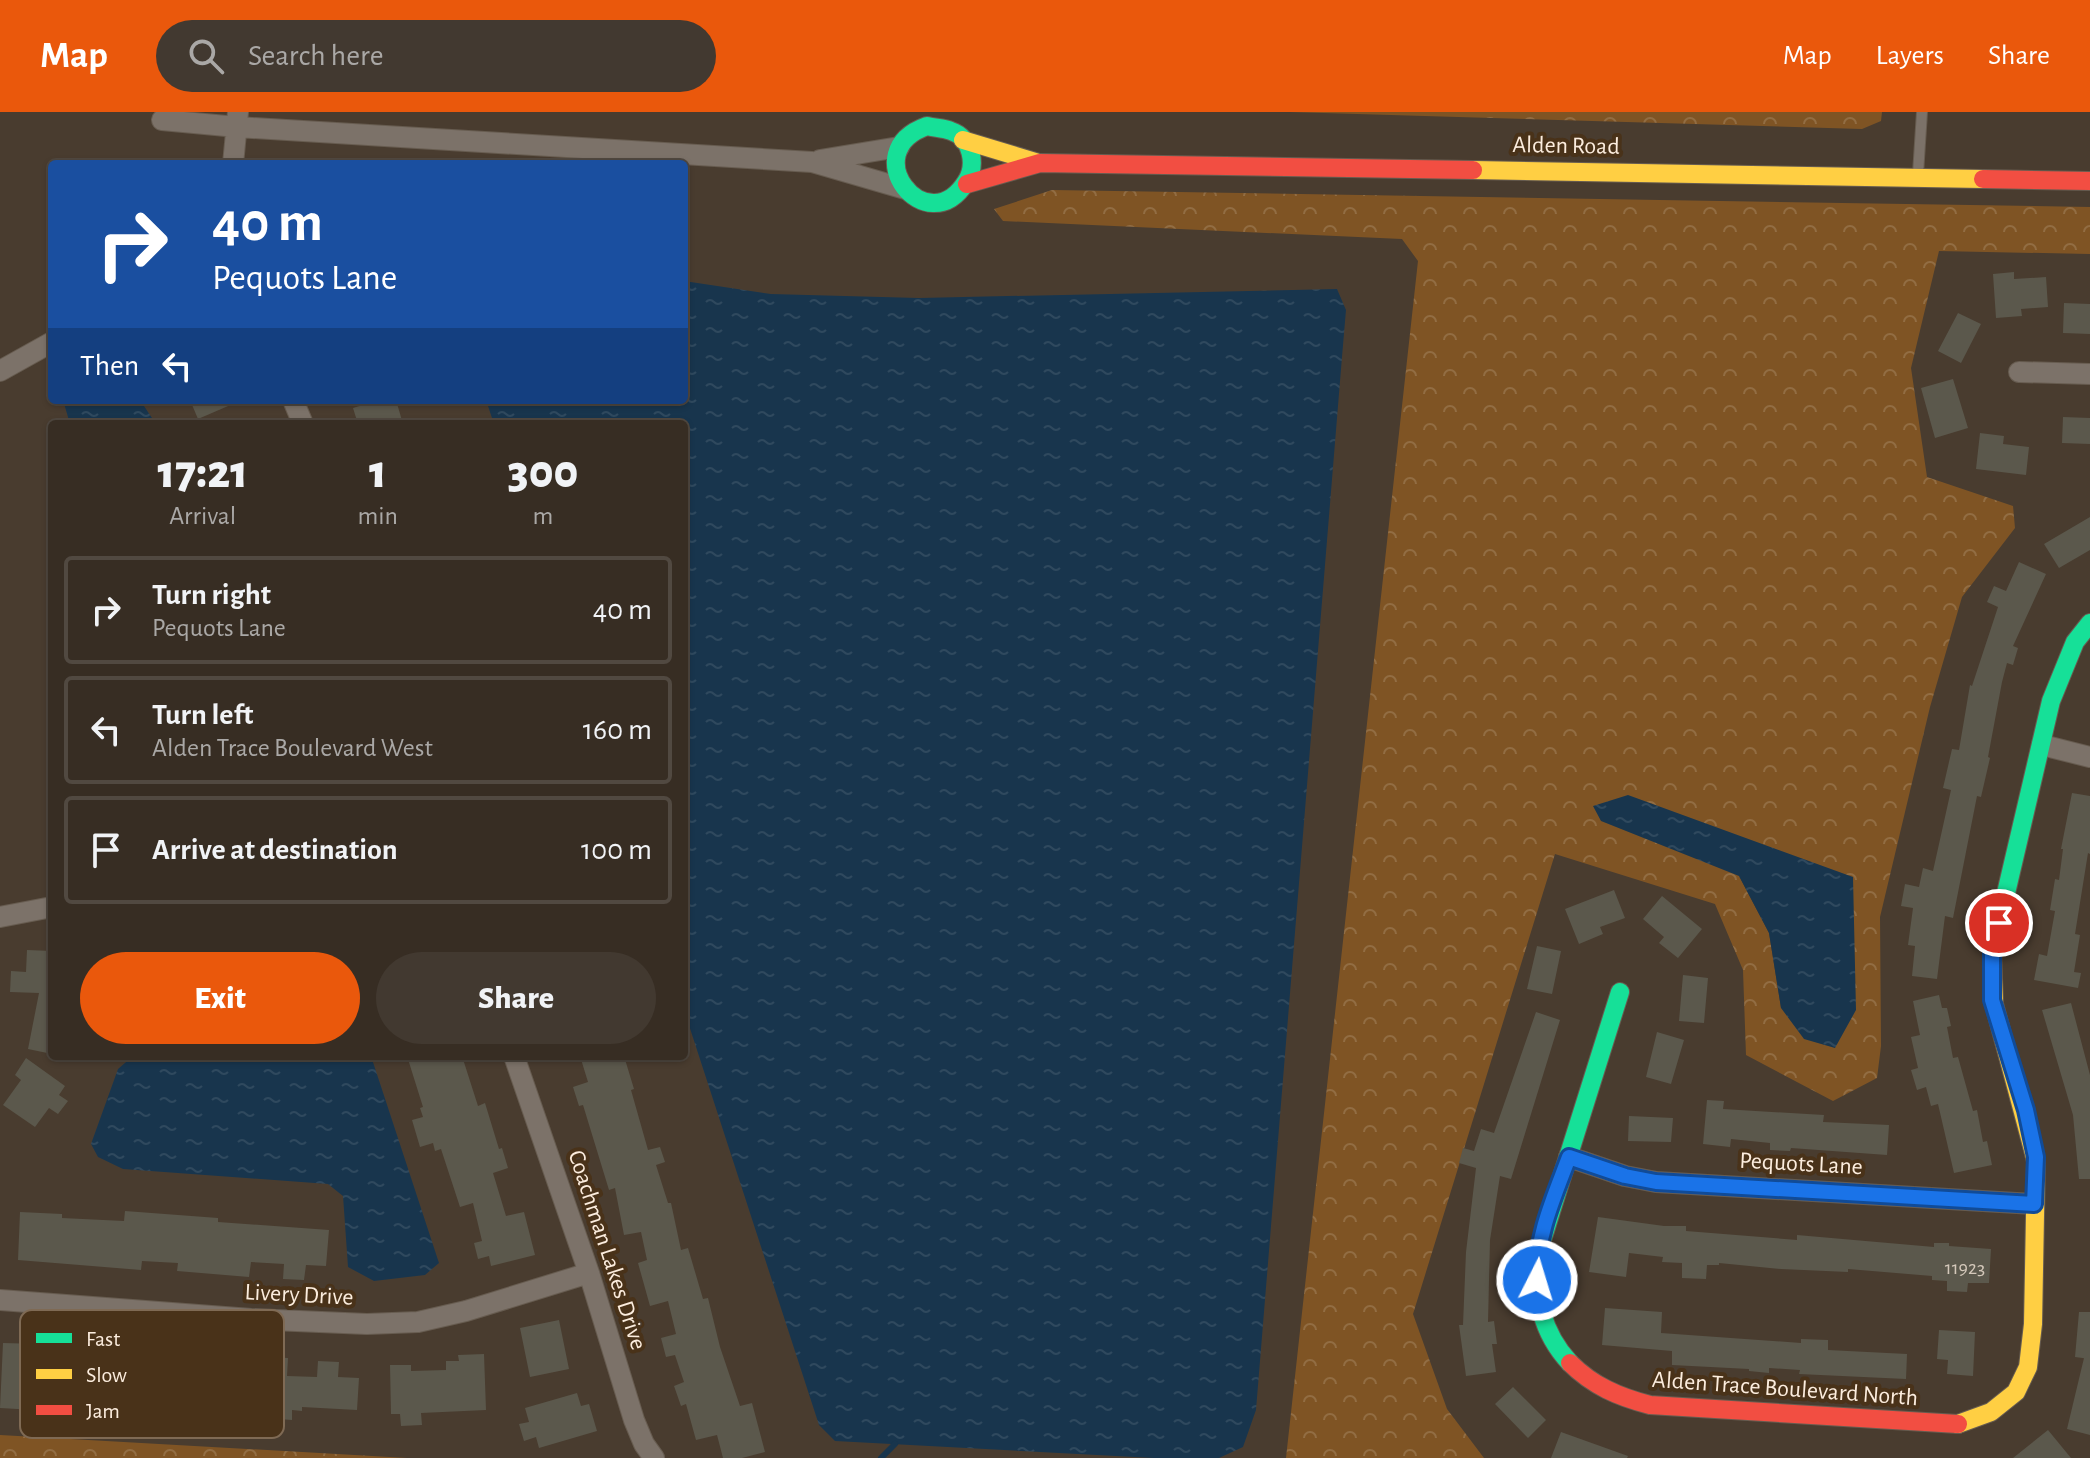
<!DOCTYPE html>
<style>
:root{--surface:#372d23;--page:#423930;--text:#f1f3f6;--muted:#aaa8a6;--line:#514941;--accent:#ea580c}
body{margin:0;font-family:"Alegreya Sans",sans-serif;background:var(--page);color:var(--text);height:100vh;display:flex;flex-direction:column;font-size:30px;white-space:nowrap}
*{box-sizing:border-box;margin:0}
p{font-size:26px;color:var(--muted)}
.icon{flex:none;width:44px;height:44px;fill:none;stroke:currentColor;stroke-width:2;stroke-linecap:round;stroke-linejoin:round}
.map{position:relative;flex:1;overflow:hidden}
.panel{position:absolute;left:48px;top:308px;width:640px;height:640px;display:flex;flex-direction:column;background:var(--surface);border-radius:8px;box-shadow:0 2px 6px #0004,0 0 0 2px var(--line)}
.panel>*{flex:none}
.guide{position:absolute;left:48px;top:48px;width:640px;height:244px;border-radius:8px;box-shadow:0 2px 6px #0004,0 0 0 2px var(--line);background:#1a4fa0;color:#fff;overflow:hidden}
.pin{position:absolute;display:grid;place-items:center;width:68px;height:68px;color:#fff;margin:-34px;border:4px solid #fff;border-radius:50%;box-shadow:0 2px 8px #0007}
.me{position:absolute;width:88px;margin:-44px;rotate:5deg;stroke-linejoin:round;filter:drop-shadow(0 0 6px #0008)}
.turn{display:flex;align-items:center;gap:28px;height:168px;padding:0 32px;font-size:36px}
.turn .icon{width:104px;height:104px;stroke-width:2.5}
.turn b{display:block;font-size:56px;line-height:68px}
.then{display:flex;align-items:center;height:76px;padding:0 32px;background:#0003;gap:16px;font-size:30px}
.eta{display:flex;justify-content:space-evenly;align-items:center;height:136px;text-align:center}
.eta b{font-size:48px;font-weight:800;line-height:56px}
.action{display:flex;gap:16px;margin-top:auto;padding:16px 32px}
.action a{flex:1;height:92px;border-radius:48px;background:var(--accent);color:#fff;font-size:32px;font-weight:800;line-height:92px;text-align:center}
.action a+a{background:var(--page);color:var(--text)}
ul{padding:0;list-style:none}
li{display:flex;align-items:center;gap:24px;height:108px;margin:0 16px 12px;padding:0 16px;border:4px solid var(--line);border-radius:8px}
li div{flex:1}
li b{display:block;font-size:30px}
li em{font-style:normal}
header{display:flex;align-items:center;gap:48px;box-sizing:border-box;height:112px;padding:0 40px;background:var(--accent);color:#fff}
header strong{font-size:38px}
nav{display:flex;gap:44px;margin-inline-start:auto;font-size:28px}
.search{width:560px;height:72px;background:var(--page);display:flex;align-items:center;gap:20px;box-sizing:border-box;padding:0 28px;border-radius:44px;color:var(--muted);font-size:30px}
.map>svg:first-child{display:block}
.forest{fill:url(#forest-crowns);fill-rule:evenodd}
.water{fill:url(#water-ripples)}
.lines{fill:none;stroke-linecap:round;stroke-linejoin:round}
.stream{stroke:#18354d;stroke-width:6}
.building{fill:#5b584c}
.lane-casing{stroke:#675c50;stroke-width:12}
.street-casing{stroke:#675c50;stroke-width:22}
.fast-casing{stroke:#675c50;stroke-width:20}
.slow-casing{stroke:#675c50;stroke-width:20}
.jam-casing{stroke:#675c50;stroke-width:20}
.lane{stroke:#7c7269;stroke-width:10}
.street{stroke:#7c7269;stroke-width:20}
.fast{stroke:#16e098;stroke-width:18}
.slow{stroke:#ffcf43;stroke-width:18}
.jam{stroke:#f24e42;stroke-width:18}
.route-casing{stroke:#114b97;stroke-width:20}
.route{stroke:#1a73e8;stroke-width:14}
.labels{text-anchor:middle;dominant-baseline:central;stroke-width:8;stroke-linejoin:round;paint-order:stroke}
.number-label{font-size:20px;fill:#d4c8ba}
.street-label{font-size:24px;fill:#fcedde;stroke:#493219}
.key{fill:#493219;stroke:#7f6a54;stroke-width:2}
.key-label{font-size:22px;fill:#fcedde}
</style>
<header>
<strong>Map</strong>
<div class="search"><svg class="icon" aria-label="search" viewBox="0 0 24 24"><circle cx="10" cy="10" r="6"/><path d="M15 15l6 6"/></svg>Search here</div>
<nav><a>Map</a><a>Layers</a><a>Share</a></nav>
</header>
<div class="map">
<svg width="2090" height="1346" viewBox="0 0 2090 1346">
<defs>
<pattern id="forest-crowns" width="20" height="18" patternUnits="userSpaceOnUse" patternTransform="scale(2)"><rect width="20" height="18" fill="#7f5424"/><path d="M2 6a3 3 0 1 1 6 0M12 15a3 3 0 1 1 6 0" fill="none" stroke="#926d43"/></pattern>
<pattern id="water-ripples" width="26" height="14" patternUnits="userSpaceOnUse" patternTransform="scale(2)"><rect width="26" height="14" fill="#18354d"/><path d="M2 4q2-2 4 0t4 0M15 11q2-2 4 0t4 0" fill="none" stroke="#2f495e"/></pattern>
</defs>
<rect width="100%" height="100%" fill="#493c2f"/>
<path class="forest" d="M1290 0H1882L1881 9 1862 17Z
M1052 78 2090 95V142L1939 139 1911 256 1927 365 2013 394 2015 416 1962 485 1930 595 1880 805 1881 934 1877 966 1833 989 1746 943 1743 858 1715 792 1555 742 1413 1202 1447 1297 1484 1346H1286L1418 149 1402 127 1003 109 994 97ZM1739 764 1856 898 1781 896 1769 821Z
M0 1323 407 1346H0Z"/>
<path class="water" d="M684 169 771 182 919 186 1337 177 1346 198 1342 245 1256 1298 1243 1335 1219 1346H1154L835 1329 819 1313 684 898V312H494L486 288H684Z
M63 288H140L156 312H70Z
M1628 683 1853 765 1856 898 1835 936 1804 927 1781 896 1769 821 1739 764 1601 709 1593 694Z
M133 944H371L439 1151 425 1163 374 1169 348 1155 343 1084 328 1072 123 1057 98 1045 91 1032 118 957Z"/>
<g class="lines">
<path class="stream" d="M881 1346 895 1332"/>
</g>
<path class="building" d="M2014 160V167L2046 165 2048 195 2021 197 2022 204 1996 206 1993 162Z
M2064 191 2090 192V222L2063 221Z
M1958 201 1981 212 1961 251 1938 239Z
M1953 267 1968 316 1935 326 1921 276Z
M190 288H242L198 307Z
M379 288H396L403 312H358L353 296Z
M2063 305 2090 306V332L2062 331Z
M1980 321 2004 324 2003 332 2029 335 2026 363 1976 357Z
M2090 405V438L2059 456 2044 432Z
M2019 450 2046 462 2013 534 2018 536 2013 553 2007 551 2002 570 1988 645 1990 646 1981 685 1977 684 1953 806 1945 804 1937 867 1912 864 1915 834 1908 833 1913 796 1901 794 1905 772 1919 775 1923 756 1933 759 1951 678 1943 676 1952 637 1959 638 1970 573 1972 574 1998 495 1987 490 1994 474 2006 479Z
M2072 681 2090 684V742L2088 741 2075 822 2080 823 2074 860 2081 861 2078 876 2034 868 2039 842 2047 844 2055 799 2050 798 2055 767 2059 768 2063 737H2061Z
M1614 778 1625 806 1600 815 1603 822 1579 832 1565 797Z
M1662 784 1702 817 1678 846 1659 831 1664 825 1643 807Z
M1537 834 1561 839 1552 882 1527 877Z
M27 838 52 839V942L28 937 39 881 10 880 11 859 26 860Z
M1683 863 1708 866 1704 911 1679 909Z
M1939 883 1942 896H1947L1951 914 1947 915 1953 946 1958 945 1973 999 1977 998 1983 1030 1987 1029 1992 1053 1954 1061 1938 992 1931 994 1926 975 1917 978 1911 958 1918 956 1911 925 1920 923 1913 889Z
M2071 891 2090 963V1067H2079L2073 1003 2042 898Z
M1536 900 1560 908 1511 1067 1500 1064 1490 1128 1488 1210 1494 1209 1497 1232H1492L1496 1260 1466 1264 1459 1213H1463L1466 1140 1476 1056 1459 1051 1463 1036 1474 1039 1481 1017 1494 1021Z
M1657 920 1684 928 1671 972 1646 965Z
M407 944H462L478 994 485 991 499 1037 502 1036 508 1056 493 1061 506 1104 524 1100 535 1143 491 1154 489 1144 478 1147 474 1131 482 1129 473 1091 460 1095 441 1037 435 1039 433 1031 420 1035 412 1008 423 1005 420 996 423 995Z
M580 944H624L634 977 631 978 648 1038 660 1035 665 1050 656 1053 668 1091H671L681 1138 688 1136 703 1187 708 1186 720 1235 740 1294 752 1291 765 1340 742 1346H723L717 1323 696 1328 686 1292 681 1294 674 1274 684 1270 675 1243 666 1245 661 1226 676 1222 668 1189 650 1194 638 1151 647 1148 641 1120 624 1123 615 1076 609 1078 583 993 579 994 573 975 588 970Z
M26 946 65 974 59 983 68 989 58 1002 49 996 35 1015 3 993 21 968 15 963Z
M1707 988 1724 989 1723 997 1824 1003 1823 1010 1889 1013 1887 1043 1791 1036 1790 1039 1770 1038V1031L1731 1027 1730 1035 1703 1032Z
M1629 1004 1673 1006 1671 1030 1628 1029Z
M125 1099 218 1106V1110L329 1118 326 1154 306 1153 304 1168 283 1167 284 1152 251 1150 249 1165 177 1159 178 1151 142 1149 141 1158 18 1148 20 1100 62 1102V1106L124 1109Z
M1598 1105 1664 1114H1686V1119L1797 1128V1123L1934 1135V1131H1949V1134L1991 1137 1989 1171H1968L1967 1180 1947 1179V1169L1932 1168V1164L1848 1157V1160L1781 1157 1719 1151V1153H1707L1706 1167 1682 1166V1151L1662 1150 1663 1145 1629 1141 1626 1165 1589 1160Z
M1605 1196 1662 1200 1661 1221 1801 1231V1227L1828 1228V1238L1907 1242 1906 1267 1799 1262 1800 1258 1769 1256V1261L1749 1259V1257L1672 1253V1239L1602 1233Z
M2079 1200H2090V1247L2075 1245Z
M559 1208 569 1257 530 1265 520 1216Z
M1939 1218 1975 1220 1973 1264 1947 1262 1948 1248 1937 1247Z
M3 1231 77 1233 75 1252 105 1254 106 1236 126 1237V1252L160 1254V1239L182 1240 181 1249 213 1250 214 1242 235 1243V1253L266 1255 267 1245 288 1246 287 1264 317 1265 318 1249 339 1250 338 1265 359 1266 357 1298 302 1295V1299L292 1298V1308L264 1306V1300L174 1298V1307L158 1306V1290L104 1287V1285L36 1279 35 1298 0 1296Z
M484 1242 486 1298 421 1301 422 1313 401 1314 400 1302H391L390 1253H411V1259L446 1258V1249H459L458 1243Z
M2084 1246 2090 1247V1323L2067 1317Z
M1513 1275 1546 1308 1528 1326 1495 1292Z
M577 1281 581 1294 589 1292 597 1319 539 1336 536 1325 524 1329 519 1312 529 1310 525 1296Z
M2048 1318 2071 1346H2013Z
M1561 1320 1628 1344 1627 1346H1551Z"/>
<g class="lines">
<defs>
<path id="lane" d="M1918 62 1922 0"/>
<path id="street" d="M162 8 237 15 812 50 905 77
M820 48 899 35
M233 52 238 0
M0 259 52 230
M2019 260 2090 262
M293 288 303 312
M2042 633 2090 645
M0 805 52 795
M514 944 589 1161 634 1308 644 1332 654 1346
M1569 1045 1625 1064 1656 1070 2034 1092
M0 1188 251 1207 367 1212 418 1210 466 1199 589 1161"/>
<path id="fast" d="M927 14C935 16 944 16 951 19 972 26 977 53 966 70 927 132 854 40 927 14Z
M1999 811 2051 589 2075 530 2090 511
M1570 1251C1541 1220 1535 1184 1537 1144L1620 880"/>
<path id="slow" d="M963 28 1039 51
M1473 58 1983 67
M1958 1312 1991 1300 2016 1280 2028 1255 2033 1212 2036 1049 1994 892 1992 841 1999 811"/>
<path id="jam" d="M1983 67 2090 69
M967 72 1040 51 1473 58
M1570 1251C1593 1274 1619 1285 1650 1293L1958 1312"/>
</defs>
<use href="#lane" class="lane-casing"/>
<use href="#street" class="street-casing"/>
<use href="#fast" class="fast-casing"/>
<use href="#slow" class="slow-casing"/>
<use href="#jam" class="jam-casing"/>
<use href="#lane" class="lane"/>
<use href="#street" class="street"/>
<use href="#fast" class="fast"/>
<use href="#slow" class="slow"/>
<use href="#jam" class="jam"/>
</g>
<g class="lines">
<defs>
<path id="route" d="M1537 1168C1536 1124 1554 1085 1569 1045L1625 1064 1656 1070 2034 1092 2036 1045 2026 998 1992 888V841L1999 811"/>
</defs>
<use href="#route" class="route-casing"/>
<use href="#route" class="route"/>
</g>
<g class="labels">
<g class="number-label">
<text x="1965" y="1156">11923</text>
</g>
<g class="street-label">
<text transform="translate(1566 34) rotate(1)">Alden Road</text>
<text transform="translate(1801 1052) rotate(3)">Pequots Lane</text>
<text transform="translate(607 1138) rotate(72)">Coachman Lakes Drive</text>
<text transform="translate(299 1183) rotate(3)">Livery Drive</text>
<text transform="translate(1785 1277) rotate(4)">Alden Trace Boulevard North</text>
</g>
</g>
<rect x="20" y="1198" width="264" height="128" rx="12" class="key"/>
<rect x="36" y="1221" width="36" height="10" fill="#16e098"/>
<rect x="36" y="1257" width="36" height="10" fill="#ffcf43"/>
<rect x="36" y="1293" width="36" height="10" fill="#f24e42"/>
<g class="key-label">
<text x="86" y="1234">Fast</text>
<text x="86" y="1270">Slow</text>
<text x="86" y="1306">Jam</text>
</g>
</svg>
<div class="pin" style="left:1999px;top:811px;background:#d93025"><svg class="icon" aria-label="arrive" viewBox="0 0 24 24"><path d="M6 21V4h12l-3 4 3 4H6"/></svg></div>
<svg class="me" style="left:1537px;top:1168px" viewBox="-20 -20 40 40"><circle r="17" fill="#1a73e8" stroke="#fff" stroke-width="3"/><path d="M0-11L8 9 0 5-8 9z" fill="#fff"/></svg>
<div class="guide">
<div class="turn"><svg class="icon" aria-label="right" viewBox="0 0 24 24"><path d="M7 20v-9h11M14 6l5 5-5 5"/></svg><div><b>40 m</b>Pequots Lane</div></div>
<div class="then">Then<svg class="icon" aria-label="left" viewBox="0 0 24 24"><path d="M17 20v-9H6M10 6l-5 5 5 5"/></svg></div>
</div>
<section class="panel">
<div class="eta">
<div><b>17:21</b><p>Arrival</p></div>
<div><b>1</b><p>min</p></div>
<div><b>300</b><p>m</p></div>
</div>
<ul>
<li><svg class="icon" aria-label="right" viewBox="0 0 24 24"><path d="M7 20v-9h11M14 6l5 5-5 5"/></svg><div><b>Turn right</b><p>Pequots Lane</p></div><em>40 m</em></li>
<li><svg class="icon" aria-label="left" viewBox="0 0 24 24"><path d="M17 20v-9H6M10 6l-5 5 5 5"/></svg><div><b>Turn left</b><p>Alden Trace Boulevard West</p></div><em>160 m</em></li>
<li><svg class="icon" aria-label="arrive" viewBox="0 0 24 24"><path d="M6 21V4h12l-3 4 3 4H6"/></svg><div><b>Arrive at destination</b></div><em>100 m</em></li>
</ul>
<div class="action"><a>Exit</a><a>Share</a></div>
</section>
</div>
